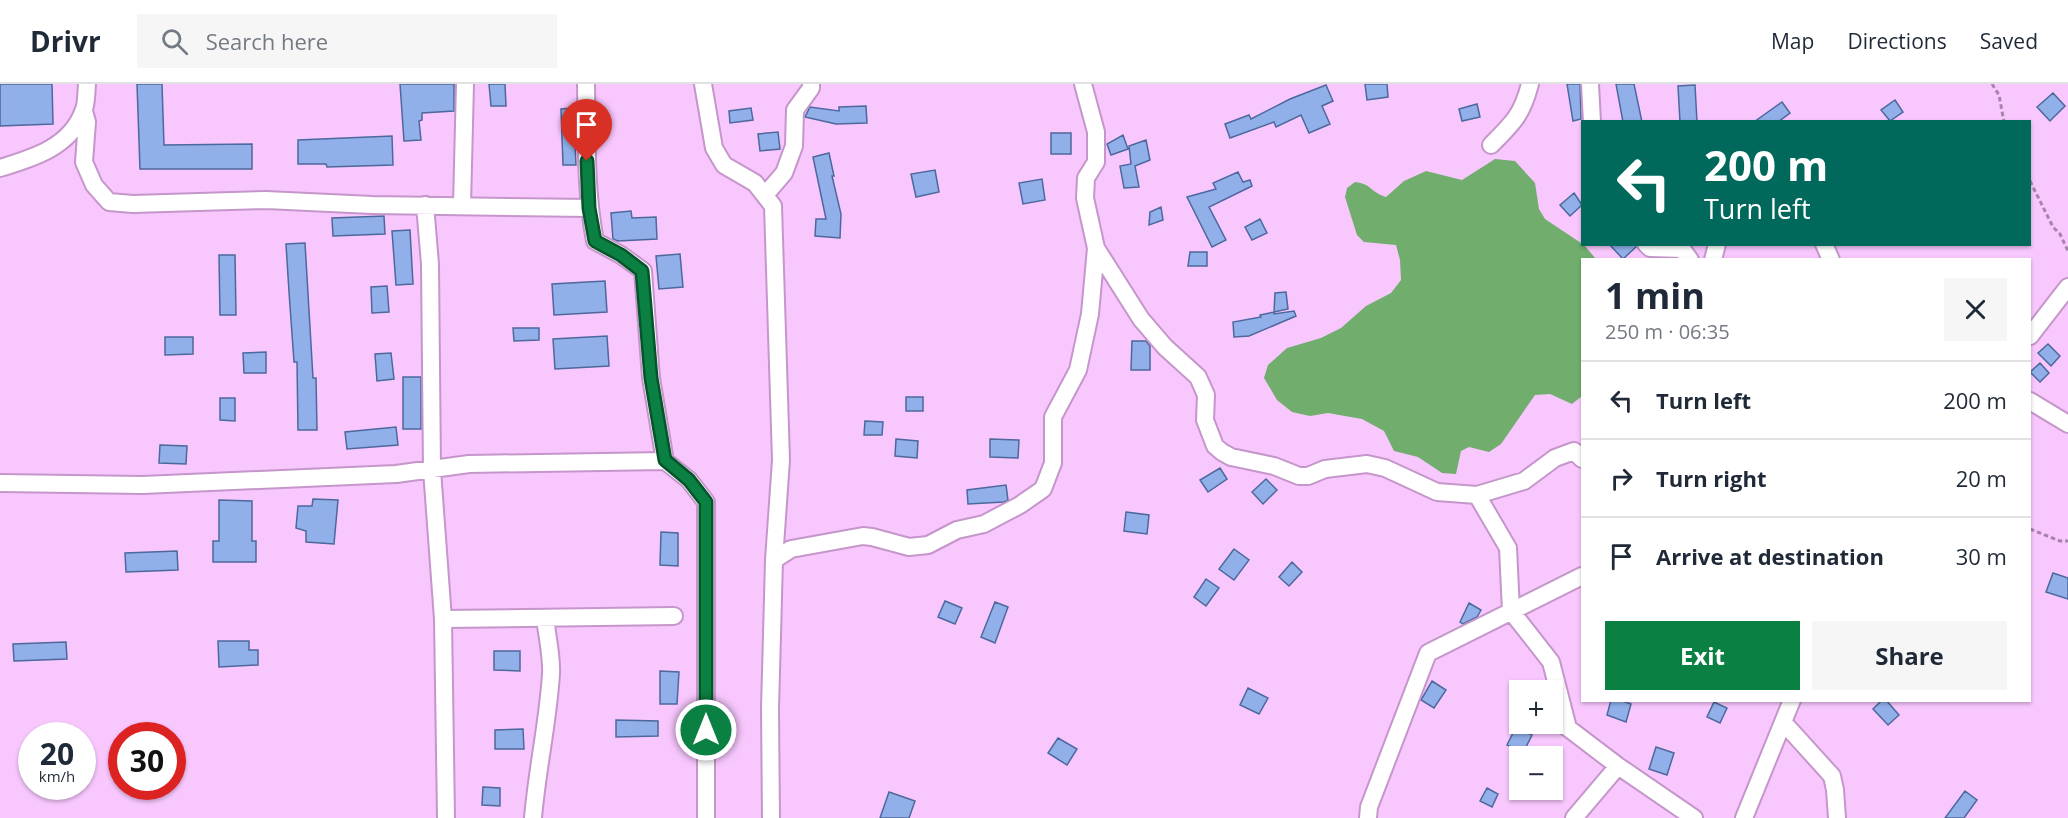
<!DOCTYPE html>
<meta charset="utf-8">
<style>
:root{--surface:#fff;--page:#f6f6f7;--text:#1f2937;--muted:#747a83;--line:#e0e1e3;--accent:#0b8043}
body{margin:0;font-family:"Open Sans",sans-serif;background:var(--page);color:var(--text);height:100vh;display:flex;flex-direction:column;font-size:22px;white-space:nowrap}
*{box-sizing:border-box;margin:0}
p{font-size:20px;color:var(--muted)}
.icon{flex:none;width:33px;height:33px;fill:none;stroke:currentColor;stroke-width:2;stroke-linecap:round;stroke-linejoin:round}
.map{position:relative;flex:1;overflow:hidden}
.panel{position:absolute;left:1581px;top:174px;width:450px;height:444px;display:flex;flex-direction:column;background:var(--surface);border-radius:0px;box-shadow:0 2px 4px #0004}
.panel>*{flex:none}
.guide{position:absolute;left:1581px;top:36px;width:450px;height:126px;border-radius:0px;box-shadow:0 2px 4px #0004;background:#00695c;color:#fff;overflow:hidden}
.tools{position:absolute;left:1509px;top:596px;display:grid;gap:12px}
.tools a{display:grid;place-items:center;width:54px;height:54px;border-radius:0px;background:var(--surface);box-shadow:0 2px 4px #0004;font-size:30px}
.speed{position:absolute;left:18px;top:638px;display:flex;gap:12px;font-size:30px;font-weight:700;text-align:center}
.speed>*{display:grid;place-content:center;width:78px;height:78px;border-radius:50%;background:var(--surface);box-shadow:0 2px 4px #0004;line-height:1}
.speed small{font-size:15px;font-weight:400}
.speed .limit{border:9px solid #d22;background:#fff;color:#111}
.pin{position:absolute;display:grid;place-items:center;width:51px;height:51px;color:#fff;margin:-62px -26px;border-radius:50% 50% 50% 0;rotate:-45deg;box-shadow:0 0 6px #0007}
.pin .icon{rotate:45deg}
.me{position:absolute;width:66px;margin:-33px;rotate:0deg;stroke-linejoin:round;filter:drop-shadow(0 0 4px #0008)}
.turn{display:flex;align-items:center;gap:21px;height:126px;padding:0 24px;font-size:27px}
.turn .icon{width:78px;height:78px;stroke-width:2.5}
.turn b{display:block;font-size:42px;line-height:51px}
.round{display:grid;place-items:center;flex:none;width:63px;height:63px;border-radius:0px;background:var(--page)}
.summary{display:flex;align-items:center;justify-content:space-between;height:102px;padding:0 24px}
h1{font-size:36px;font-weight:700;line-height:45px}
.cta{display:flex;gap:12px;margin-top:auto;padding:12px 24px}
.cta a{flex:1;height:69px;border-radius:0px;background:var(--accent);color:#fff;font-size:24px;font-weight:700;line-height:69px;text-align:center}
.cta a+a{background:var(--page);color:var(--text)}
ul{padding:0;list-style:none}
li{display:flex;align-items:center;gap:18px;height:78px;padding:0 24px;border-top:2px solid var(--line)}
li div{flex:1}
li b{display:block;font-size:22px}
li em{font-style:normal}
header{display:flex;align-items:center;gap:36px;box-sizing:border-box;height:84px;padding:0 30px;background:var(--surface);border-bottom:2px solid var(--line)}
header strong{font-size:28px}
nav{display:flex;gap:33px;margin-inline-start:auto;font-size:21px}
.search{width:420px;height:54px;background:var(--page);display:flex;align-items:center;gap:15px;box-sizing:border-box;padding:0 21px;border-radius:0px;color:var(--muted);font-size:22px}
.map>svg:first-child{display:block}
.water{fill:#71ae6e}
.building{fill:#91afe9;stroke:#4d689d;stroke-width:1.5}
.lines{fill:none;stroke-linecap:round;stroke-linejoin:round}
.minor-casing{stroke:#c596ca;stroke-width:20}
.path{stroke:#a783ac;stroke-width:3;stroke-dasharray:4.5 3;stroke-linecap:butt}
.minor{stroke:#fff;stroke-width:16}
.route-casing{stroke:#07532c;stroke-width:15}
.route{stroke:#0b8043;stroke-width:10}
</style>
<header>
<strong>Drivr</strong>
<div class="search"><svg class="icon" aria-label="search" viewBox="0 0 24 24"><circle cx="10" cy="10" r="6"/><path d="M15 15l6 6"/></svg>Search here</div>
<nav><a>Map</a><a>Directions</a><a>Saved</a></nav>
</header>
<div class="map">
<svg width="2068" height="734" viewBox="0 0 2068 734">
<rect width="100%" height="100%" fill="#f8c7fe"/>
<path class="water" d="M1495 75 1515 77 1535 99 1539 125 1545 135 1584 161 1596 175 1582 176V312L1572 320 1550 310 1535 311 1501 360 1489 368 1469 363 1461 367 1456 390 1442 389 1418 373 1394 367 1384 347 1362 335 1328 329 1310 332 1292 328 1277 316 1264 294 1268 281 1287 264 1321 254 1341 244 1366 222 1391 209 1401 196 1400 176 1396 161 1364 158 1357 151 1345 113 1347 104 1355 98C1372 100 1370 108 1386 113L1404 97 1426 87 1462 96Z"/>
<path class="building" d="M0 0H52L53 40 0 42Z
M137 0H162L164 61 252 60V85H140Z
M400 0H454V27L422 29V36L419 37 421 56 404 57Z
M489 0H505L506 22H491Z
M1365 0H1387L1388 13 1367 16Z
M1567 0H1580L1581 35 1573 37Z
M1616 0H1634L1642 38H1623Z
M1326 1 1333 17 1322 22 1330 40 1309 49 1301 31 1276 43 1274 38 1230 54 1225 40 1249 31 1251 35 1290 15Z
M1695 1 1697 38H1680L1678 2Z
M2053 9 2065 22 2050 37 2037 23Z
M1895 16 1903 28 1890 37 1881 26Z
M1782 18 1790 29 1778 38H1754Z
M1477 20 1480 33 1462 37 1459 25Z
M866 22 867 39 836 40 805 33 810 23 839 27V23Z
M573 24 576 81H563L561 25Z
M751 24 753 36 730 39 729 27Z
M778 48 780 65 760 67 758 50Z
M1051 49H1071V70H1051Z
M1123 51 1128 65 1111 71 1107 60Z
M392 52 393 81 327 83 326 80H298V56Z
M1146 56 1150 76 1135 82 1139 103 1124 104 1120 82 1131 80 1129 62Z
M829 69 834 92H832L841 130 840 154 815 152 816 135H826L813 73Z
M935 86 939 108 916 113 911 90Z
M1238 88 1243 98 1250 96 1252 102 1209 123 1226 156 1212 163 1187 113 1216 105 1213 99Z
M1042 95 1045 116 1023 120 1019 99Z
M1574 109 1582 121 1570 132 1560 121Z
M1161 123 1163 136 1149 141 1150 128Z
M631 127 632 134 656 133 657 155 618 157 613 155 611 129Z
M384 132 385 150 333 152 332 134Z
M1260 135 1267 149 1252 156 1245 143Z
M410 146 413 200 396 201 392 147Z
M305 159 313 294H316L317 346H298L297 278H294L289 208 286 160Z
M1609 160H1636V163L1623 175Z
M1190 168H1207V182H1188Z
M680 170 683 203 659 205 656 172Z
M219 171H235L236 231H220Z
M605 197 607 228 554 231 552 200Z
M387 202 389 228 372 229 371 203Z
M1286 208 1288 225 1274 228 1275 209Z
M1294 227 1296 232 1249 252 1234 253 1233 238 1261 233 1260 231 1274 228V230Z
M513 244H539V256L514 257Z
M607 252 609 282 555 285 553 255Z
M165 253H193V270L165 271Z
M1132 257H1146L1150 262V286H1131Z
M2048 260 2060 272 2051 282 2038 269Z
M266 268V289H244L243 269Z
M391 269 394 295 377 297 375 270Z
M2040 279 2049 289 2040 298 2030 288Z
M403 293H421V345H403Z
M906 313H923V327H906Z
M220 314H235V337L220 336Z
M865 337 883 338 882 351H864Z
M396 343 398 361 347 365 345 348Z
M896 355 918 357 917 374 895 372Z
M990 355 1019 356 1018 374 990 373Z
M160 361 187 362 186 380 159 379Z
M1220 384 1227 395 1208 408 1200 396Z
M1266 395 1277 406 1263 420 1252 408Z
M1006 401 1008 416 1004 418 968 420 967 406Z
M313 415 338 416 334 460 306 458V447L296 444 298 422H312Z
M219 416 252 417V457H256V478H213V457H219Z
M1126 428 1149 431 1147 450 1124 447Z
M661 448 678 449V482L660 481Z
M1234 465 1249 476 1234 496 1219 485Z
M177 467 178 486 126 488 125 469Z
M1292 478 1302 488 1289 502 1279 493Z
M2053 489 2068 494V515L2046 508Z
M1206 495 1219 504 1206 522 1194 513Z
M945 517 962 524 955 540 938 533Z
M995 518 1008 523 995 559 981 553Z
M1469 519 1481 526 1477 533 1463 540 1460 538Z
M218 557H249V566H258V581L219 583Z
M66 558 67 575 14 577 13 560Z
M494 567H520V587L494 586Z
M660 587 679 588 677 620H660Z
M1432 597 1446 606 1434 624 1421 616Z
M1248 604 1268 614 1259 630 1240 621Z
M1611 616H1620L1631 620 1626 638 1607 631Z
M1882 616H1886L1899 631 1888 641 1873 625Z
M1714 618 1727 624 1720 639 1707 633Z
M616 636 658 637V652L616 653Z
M1516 643 1532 651 1523 669 1507 661Z
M523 645 524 665H495V646Z
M1058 654 1077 665 1067 681 1048 669Z
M1656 663 1674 669 1667 691 1649 685Z
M483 703 500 704V722L482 721Z
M1487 704 1498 710 1492 723 1480 717Z
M1965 707 1977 716 1964 734H1945Z
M889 708 915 717 909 734H880Z"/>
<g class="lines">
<defs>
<path id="minor" d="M586 0C587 53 585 105 595 157L621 171 643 187 651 294 665 377 689 396 706 418V734
M703 0 714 64 724 81 755 99 773 122 781 376 774 476 770 625 771 734
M1083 0 1096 48V78L1086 94 1085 114 1096 164 1141 235 1165 263 1198 293 1206 311 1205 336 1215 362 1222 368 1231 373 1274 382 1299 392H1308L1325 385 1367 380 1385 384 1437 408 1477 411 1524 397 1555 374 1574 367 1582 375
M1590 0 1592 38
M84 27 87 38 84 78 94 101 109 118 133 120 266 116 372 121 589 124
M1491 61C1513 39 1522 31 1530 0
M0 84C33 74 70 63 83 28 87 20 86 9 87 0
M765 111 784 89 794 62 795 26 811 4V0
M425 121 430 180 432 386 443 535 446 734
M462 121 465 0
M1646 160 1650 164 1682 165 1690 176
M1824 160 1831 176
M1713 176 1717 160
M2030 252 2068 203
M2030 317 2068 340
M0 399 143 401 396 390 469 380 665 377
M1477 411 1508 464 1511 527 1551 578 1568 644 1618 682 1694 734
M774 476 791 465 863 452 872 453 909 463 928 461 957 446 984 440 1020 421 1043 405 1053 379V333L1078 286 1090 230 1096 164
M443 535 674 532
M1783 638 1832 692 1835 706 1837 734
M533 734C537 686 548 638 551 590 552 572 547 552 545 534
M1368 734 1369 723 1428 569 1582 492
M1574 734 1618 682
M1744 734 1792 616"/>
</defs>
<use href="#minor" class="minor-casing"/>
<path class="path" d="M1992 0 1999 11 2004 38
M2030 97 2053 143 2060 150 2068 167
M2030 445 2060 457H2068"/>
<use href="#minor" class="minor"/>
</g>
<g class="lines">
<defs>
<path id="route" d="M587 77 589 124 595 157 621 171 642 187 651 294 665 376 689 396 706 418V646"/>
</defs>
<use href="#route" class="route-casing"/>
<use href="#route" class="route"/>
</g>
</svg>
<div class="tools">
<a>+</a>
<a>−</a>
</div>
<div class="speed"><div>20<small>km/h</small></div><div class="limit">30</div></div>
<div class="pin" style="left:587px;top:77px;background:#d93025"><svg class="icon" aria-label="arrive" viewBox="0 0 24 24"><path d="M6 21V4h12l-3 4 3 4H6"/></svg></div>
<svg class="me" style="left:706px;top:646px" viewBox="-20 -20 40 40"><circle r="17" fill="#0b8043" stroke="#fff" stroke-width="3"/><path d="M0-11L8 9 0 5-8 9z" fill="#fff"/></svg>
<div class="guide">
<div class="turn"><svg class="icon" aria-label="left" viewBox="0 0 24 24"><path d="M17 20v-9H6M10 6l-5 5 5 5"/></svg><div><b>200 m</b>Turn left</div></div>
</div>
<section class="panel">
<div class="summary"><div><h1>1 min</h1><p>250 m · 06:35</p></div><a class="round"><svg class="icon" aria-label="close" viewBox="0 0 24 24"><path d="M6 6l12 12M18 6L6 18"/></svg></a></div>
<ul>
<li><svg class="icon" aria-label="left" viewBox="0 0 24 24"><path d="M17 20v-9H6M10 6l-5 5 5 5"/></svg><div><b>Turn left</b></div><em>200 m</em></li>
<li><svg class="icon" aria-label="right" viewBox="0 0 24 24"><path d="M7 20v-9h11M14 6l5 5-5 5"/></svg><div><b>Turn right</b></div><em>20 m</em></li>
<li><svg class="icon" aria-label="arrive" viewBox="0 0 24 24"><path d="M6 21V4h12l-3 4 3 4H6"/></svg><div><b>Arrive at destination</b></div><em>30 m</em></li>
</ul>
<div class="cta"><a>Exit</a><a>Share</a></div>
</section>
</div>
